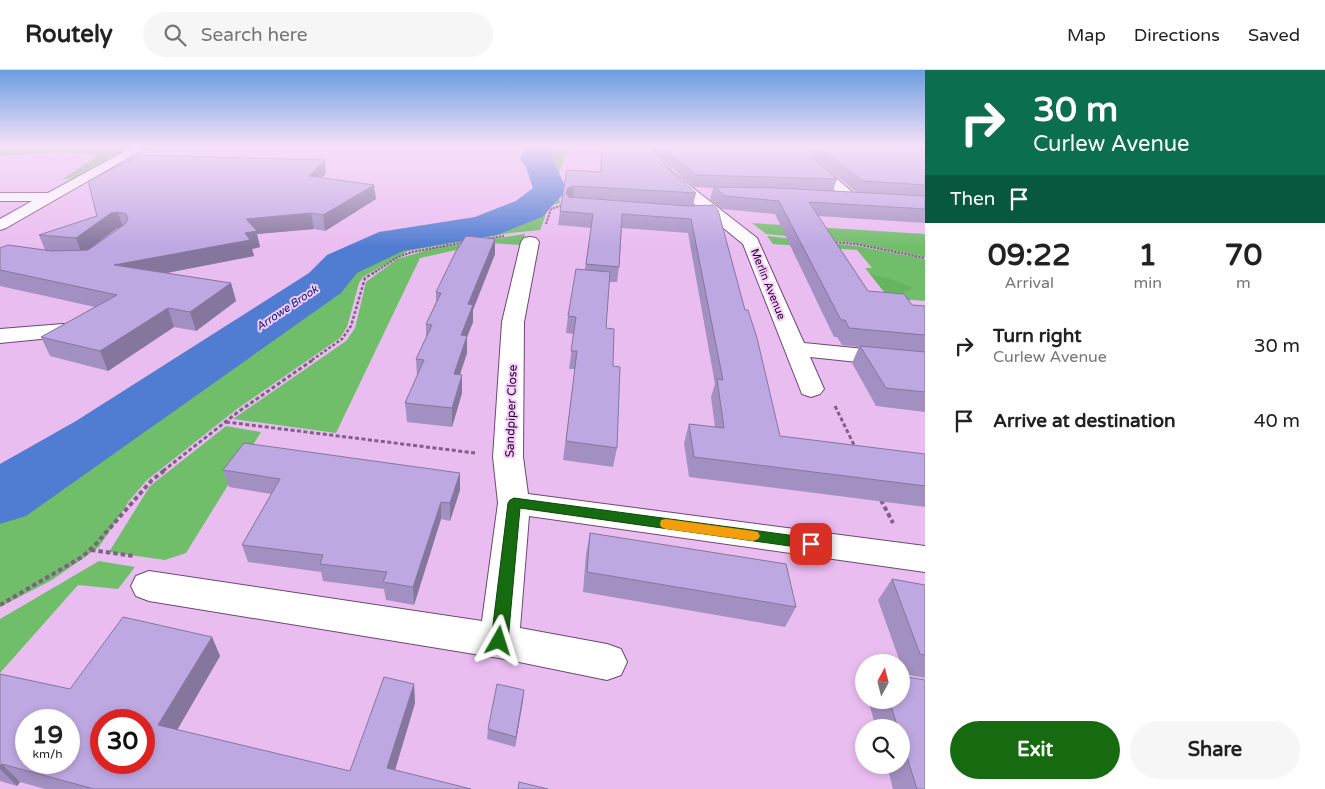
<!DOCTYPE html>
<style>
:root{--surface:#fff;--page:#f6f6f6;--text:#222;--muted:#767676;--line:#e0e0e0;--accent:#166b11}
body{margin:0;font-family:"Varela Round",sans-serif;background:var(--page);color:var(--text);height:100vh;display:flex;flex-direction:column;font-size:19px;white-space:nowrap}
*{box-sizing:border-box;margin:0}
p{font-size:16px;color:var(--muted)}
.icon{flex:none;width:28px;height:28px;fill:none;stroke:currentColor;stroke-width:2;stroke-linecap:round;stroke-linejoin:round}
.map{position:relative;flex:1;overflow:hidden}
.panel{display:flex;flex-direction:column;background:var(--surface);width:400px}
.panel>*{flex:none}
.guide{background:#0b6e4f;color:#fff;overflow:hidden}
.needle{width:32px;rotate:7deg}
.fabs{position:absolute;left:855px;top:584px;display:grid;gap:10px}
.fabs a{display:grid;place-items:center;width:55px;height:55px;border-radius:50%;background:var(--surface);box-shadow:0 2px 8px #0003;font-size:25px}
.speed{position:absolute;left:15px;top:639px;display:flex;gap:10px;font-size:25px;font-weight:700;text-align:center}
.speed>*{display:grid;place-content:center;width:65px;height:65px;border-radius:50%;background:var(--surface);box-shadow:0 2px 8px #0003;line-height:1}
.speed small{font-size:12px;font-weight:400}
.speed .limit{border:8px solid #d22;background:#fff;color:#111}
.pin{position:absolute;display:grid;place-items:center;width:42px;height:42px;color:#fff;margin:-21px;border-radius:10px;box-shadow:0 2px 8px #0006}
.me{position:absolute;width:55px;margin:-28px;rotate:6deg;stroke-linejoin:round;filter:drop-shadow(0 0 4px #0008)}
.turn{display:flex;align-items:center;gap:18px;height:105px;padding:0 25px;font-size:22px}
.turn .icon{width:65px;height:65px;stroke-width:2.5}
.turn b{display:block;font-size:35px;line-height:42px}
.then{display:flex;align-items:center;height:48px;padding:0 25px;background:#0003;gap:10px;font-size:19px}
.eta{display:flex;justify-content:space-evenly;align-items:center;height:85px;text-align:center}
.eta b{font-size:30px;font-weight:700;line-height:35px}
.cta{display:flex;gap:10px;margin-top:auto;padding:10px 25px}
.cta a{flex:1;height:58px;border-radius:30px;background:var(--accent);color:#fff;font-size:20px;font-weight:700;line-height:58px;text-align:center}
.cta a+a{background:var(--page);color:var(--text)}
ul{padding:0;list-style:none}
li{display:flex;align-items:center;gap:15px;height:75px;padding:0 25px}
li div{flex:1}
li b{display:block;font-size:19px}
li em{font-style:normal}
header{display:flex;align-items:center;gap:30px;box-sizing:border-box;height:70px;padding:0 25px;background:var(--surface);border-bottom:1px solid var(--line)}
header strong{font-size:24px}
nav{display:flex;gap:28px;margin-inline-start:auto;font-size:18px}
.search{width:350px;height:45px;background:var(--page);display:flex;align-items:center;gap:12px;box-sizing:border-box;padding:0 18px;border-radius:28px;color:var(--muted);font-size:19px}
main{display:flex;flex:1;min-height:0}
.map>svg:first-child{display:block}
.green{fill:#71be6a}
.forest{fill:#66b360}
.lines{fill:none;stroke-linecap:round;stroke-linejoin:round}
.river{fill:#507cd2;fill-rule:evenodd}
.minor-casing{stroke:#6e4774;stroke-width:2}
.path-far3{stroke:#7f6184;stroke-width:2;stroke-dasharray:2.5 1;stroke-linecap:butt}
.path-far2{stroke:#7f6184;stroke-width:2.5;stroke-dasharray:3 2;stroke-linecap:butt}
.path-far1{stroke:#7f6184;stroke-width:3;stroke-dasharray:4 2.5;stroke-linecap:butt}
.path{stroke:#7f6184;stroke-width:4;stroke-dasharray:4.5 3;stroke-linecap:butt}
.minor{fill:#fff;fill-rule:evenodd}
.wall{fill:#a390c2;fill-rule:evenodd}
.shaded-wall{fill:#85769e}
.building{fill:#bea8e2;stroke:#85769e;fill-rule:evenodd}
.route{fill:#166b11;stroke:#0e460b}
.slow{fill:#f59e0b}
.labels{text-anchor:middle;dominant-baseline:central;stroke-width:4;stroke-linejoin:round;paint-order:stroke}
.far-street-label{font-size:11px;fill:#160718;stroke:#f8cafe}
.far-water-label{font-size:11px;font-style:italic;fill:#00216d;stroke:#f8cafe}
.street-label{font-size:12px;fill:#160718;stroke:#f8cafe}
</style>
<header>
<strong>Routely</strong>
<div class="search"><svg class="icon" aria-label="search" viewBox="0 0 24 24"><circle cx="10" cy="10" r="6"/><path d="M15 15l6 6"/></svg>Search here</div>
<nav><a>Map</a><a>Directions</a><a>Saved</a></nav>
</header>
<main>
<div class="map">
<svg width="925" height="719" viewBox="0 0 925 719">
<rect width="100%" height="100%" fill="#eabdf1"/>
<path class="green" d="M0 76H132L69 109H63L93 89 97 85 60 82 0 86Z
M541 76H571L560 99 557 113 560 133 549 136 540 160 510 163 408 181 363 207 359 213 347 257 340 268 237 339 147 410 129 431 99 477 52 510 0 537V449L88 394 346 202 378 181 408 172 458 166 503 155 531 141 550 120 540 93 535 89Z
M752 153 925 164V187L856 173 766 164Z
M525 164 522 175 488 173 420 188 336 363 233 349 346 271 355 258 366 212 397 189 434 178Z
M767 166 858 176 925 189V231L889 228 865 198H872L857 180 773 174Z
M226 356 261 362 186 483 165 490 109 482 150 416Z
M99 491 135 497 118 519 78 515 0 603V549Z"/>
<path class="forest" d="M870 204 891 209 913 218 901 223 911 230 889 228Z"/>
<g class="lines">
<path class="river" d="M527 76H555L551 87 567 120 542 147 497 165 403 181 357 203 341 223 26 446 0 454V394L76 351 309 203 327 185 379 162 475 147 516 131 533 118 526 97 520 89Z"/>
<defs>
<path id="minor" d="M134 76H149L6 158 0 160V149L32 131H0V123H48Z
M636 76H648L654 85 671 101 757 168 804 273 925 285V299L810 287 824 319 820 324 811 327 802 324 743 174 661 107 645 90Z
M786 76H799L858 127 860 130 858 133H848Z
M530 167 536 168 539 172 524 252 523 387 528 424 925 476V502L529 446 520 558 607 574 621 579 627 592 621 605 607 610 499 588 149 531 136 526 131 516 136 506 149 501 482 551 498 433 493 387 502 252 521 172 524 168Z
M63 254 71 256 74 261 71 266 0 273V259Z"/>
</defs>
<use href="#minor" class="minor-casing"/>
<path class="path-far3" d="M546 154 551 139 563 135
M485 169 504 166
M832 172 856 174 925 188
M375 202 398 187 412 182 465 172"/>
<path class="path-far2" d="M312 290 342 269 351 256 365 208 377 201"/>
<path class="path-far1" d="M835 336 855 377
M226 352 475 383
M163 401 238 342 314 289"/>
<path class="path" d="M881 430 893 453
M91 480 134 486
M0 535 82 487 95 475 152 410 165 400"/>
<use href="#minor" class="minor"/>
</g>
<path class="wall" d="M601 76H644L650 84 696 123 693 136 649 133 687 136 745 240 780 366 925 384V437L689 407 684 373 689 354 715 357 711 327 715 314 688 163 622 158 619 197 617 212H609L606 258 613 296 617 378 613 397 563 390 575 299H569L574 264 566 263 568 246 585 199 591 158 558 155 560 141 567 100 600 102Z
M650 76H800L837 109 833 121 856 122 801 76H925V153L818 146 868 221 912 235 925 236V342L876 336 852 293 859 277 842 275 837 267H834L775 144 722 139 710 130 713 118 694 117 655 84Z
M325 90 326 103 322 108 376 129 325 161 314 159 257 164 260 177 252 179 254 186 166 203 231 213 236 231 196 261 174 257 108 301 50 286 41 267 95 237 0 216V178L45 180 39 165 97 146ZM119 158 91 177 116 159Z
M495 169V184L473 240V252L467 266V283L460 305 462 323 452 357 407 352 405 333 417 306 416 289 426 267V254L436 232V222Z
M223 400 460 403V420L450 451 441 449 414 535 386 530 384 519 323 511 321 502 248 492 242 475 271 424 229 417Z
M590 463 796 537 785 557 583 522 586 484Z
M892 509 925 515V608L904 604 901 597V592H900L878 530Z
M212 567 220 586 177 660 350 701 414 614 415 633 395 700 471 719H45L20 712 17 716 0 711V604L70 619Z
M523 630 515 677 487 669 488 659Z
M868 630H901L925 719H893L887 695H901V658H876Z"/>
<path class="shaded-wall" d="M325 90 326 103 311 120 309 106Z
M374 115 376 129 325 161 323 145Z
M574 116 573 129 566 131V123L568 118Z
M118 142 123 157 116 159 82 184 76 168 111 143Z
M311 143 314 159 257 164 260 177 252 179 254 186 120 212 114 195 245 163 246 149Z
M495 169V184L473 240V252L461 283V265L468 234Z
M231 213 236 231 196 261 190 242Z
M168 238 174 257 108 301 100 281Z
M467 266V283L454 322V304Z
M462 305V323L452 357V338Z
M460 403V420L450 451V433Z
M441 432V449L414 535 413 517Z
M212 567 220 586 169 674 158 655Z
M414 614 415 633 390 717 387 698Z
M524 620 523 630 515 677 516 667Z
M2 694 20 712 17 716 0 699V696Z"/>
<path class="building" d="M602 76H644L650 84 696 123 574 116 568 118 566 123 569 127 687 136 713 135 718 140 745 240H748L757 268 780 366 925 384V416L694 387 689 354 724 358 717 309 723 310 691 149 622 144 619 197 586 194 593 144 560 141 567 100 601 102Z
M662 76H800L837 109 696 105Z
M818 76H925V115L863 111Z
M140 85 325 90 309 106 374 115 323 145 311 143 246 149 257 161 245 163 250 170 114 195 231 213 190 242 168 238 100 281 41 267 117 225 0 200V178L8 175 52 181 88 180 125 154 128 149 126 144 118 142 111 143 76 168 39 165 97 146 88 111Z
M714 117 777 118 925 126V139L809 132 868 221 904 224 912 235 925 236V265L849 258 845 250H841L779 131 725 126Z
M466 166 495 169 468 234 473 235 461 265 467 266 454 304 462 305 452 338 405 333 424 290 416 289 432 255 426 254 441 223 436 222 456 181Z
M576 199 610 202 606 258 614 259 613 296 620 297 617 378 566 371 577 281H571L576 247 568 246Z
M860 276 925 282V322L886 318Z
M244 373 460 403 450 433 441 432 413 517 383 512 387 502 320 494 323 485 242 475 280 409 223 400Z
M590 463 786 494 796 537 587 502Z
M892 509 925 515V585L920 584Z
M123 547 212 567 158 655 350 701 384 607 414 614 387 698 471 719H94L2 694 0 696V604L70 619ZM26 650H69V692H26ZM101 650H144V692H101Z
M901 606 925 610V719H917L901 668V658H898L889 630H901Z
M497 614 524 620 516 667 488 659Z
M519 712 548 719H518Z"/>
<linearGradient id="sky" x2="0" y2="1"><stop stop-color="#6b9edf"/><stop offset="0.43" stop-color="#f6e1f9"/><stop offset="1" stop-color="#f6e1f9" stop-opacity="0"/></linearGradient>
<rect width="925" height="177" fill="url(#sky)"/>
<path class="route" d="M514 428 811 468 816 470 818 474 816 478 811 479 520 438 508 571 505 576 499 578 494 576 491 571 508 433 510 430Z"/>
<path class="slow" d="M666 449 753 461 758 462 760 466 758 469 753 471 666 459 661 457 660 454 661 450Z"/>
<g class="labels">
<g class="far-street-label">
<text transform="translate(768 214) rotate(68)">Merlin Avenue</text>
</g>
<g class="far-water-label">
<text transform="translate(287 238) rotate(-34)">Arrowe Brook</text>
</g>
<g class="street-label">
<text transform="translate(511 341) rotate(-88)">Sandpiper Close</text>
</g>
</g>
</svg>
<div class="fabs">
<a><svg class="needle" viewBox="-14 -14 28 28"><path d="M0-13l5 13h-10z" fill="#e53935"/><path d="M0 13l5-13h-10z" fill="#767676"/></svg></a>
<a><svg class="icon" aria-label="search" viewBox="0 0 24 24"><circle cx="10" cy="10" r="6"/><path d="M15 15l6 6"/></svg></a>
</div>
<div class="speed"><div>19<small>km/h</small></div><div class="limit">30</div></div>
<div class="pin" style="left:811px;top:474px;background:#d93025"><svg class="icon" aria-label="arrive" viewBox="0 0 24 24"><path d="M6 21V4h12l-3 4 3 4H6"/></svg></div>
<svg class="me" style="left:499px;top:571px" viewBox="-20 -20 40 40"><path d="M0-17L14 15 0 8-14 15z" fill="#166b11" stroke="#fff" stroke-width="4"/></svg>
</div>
<section class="panel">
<div class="guide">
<div class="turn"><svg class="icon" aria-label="right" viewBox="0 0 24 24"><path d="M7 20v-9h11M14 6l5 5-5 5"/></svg><div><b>30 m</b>Curlew Avenue</div></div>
<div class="then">Then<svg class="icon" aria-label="arrive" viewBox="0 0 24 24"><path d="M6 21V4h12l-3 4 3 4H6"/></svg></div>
</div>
<div class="eta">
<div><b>09:22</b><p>Arrival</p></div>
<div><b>1</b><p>min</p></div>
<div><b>70</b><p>m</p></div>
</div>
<ul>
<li><svg class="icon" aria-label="right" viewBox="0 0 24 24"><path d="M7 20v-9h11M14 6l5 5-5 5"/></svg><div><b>Turn right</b><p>Curlew Avenue</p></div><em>30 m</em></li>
<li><svg class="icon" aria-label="arrive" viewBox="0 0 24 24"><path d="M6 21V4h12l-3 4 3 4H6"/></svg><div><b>Arrive at destination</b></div><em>40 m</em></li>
</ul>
<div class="cta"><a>Exit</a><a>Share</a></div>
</section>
</main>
